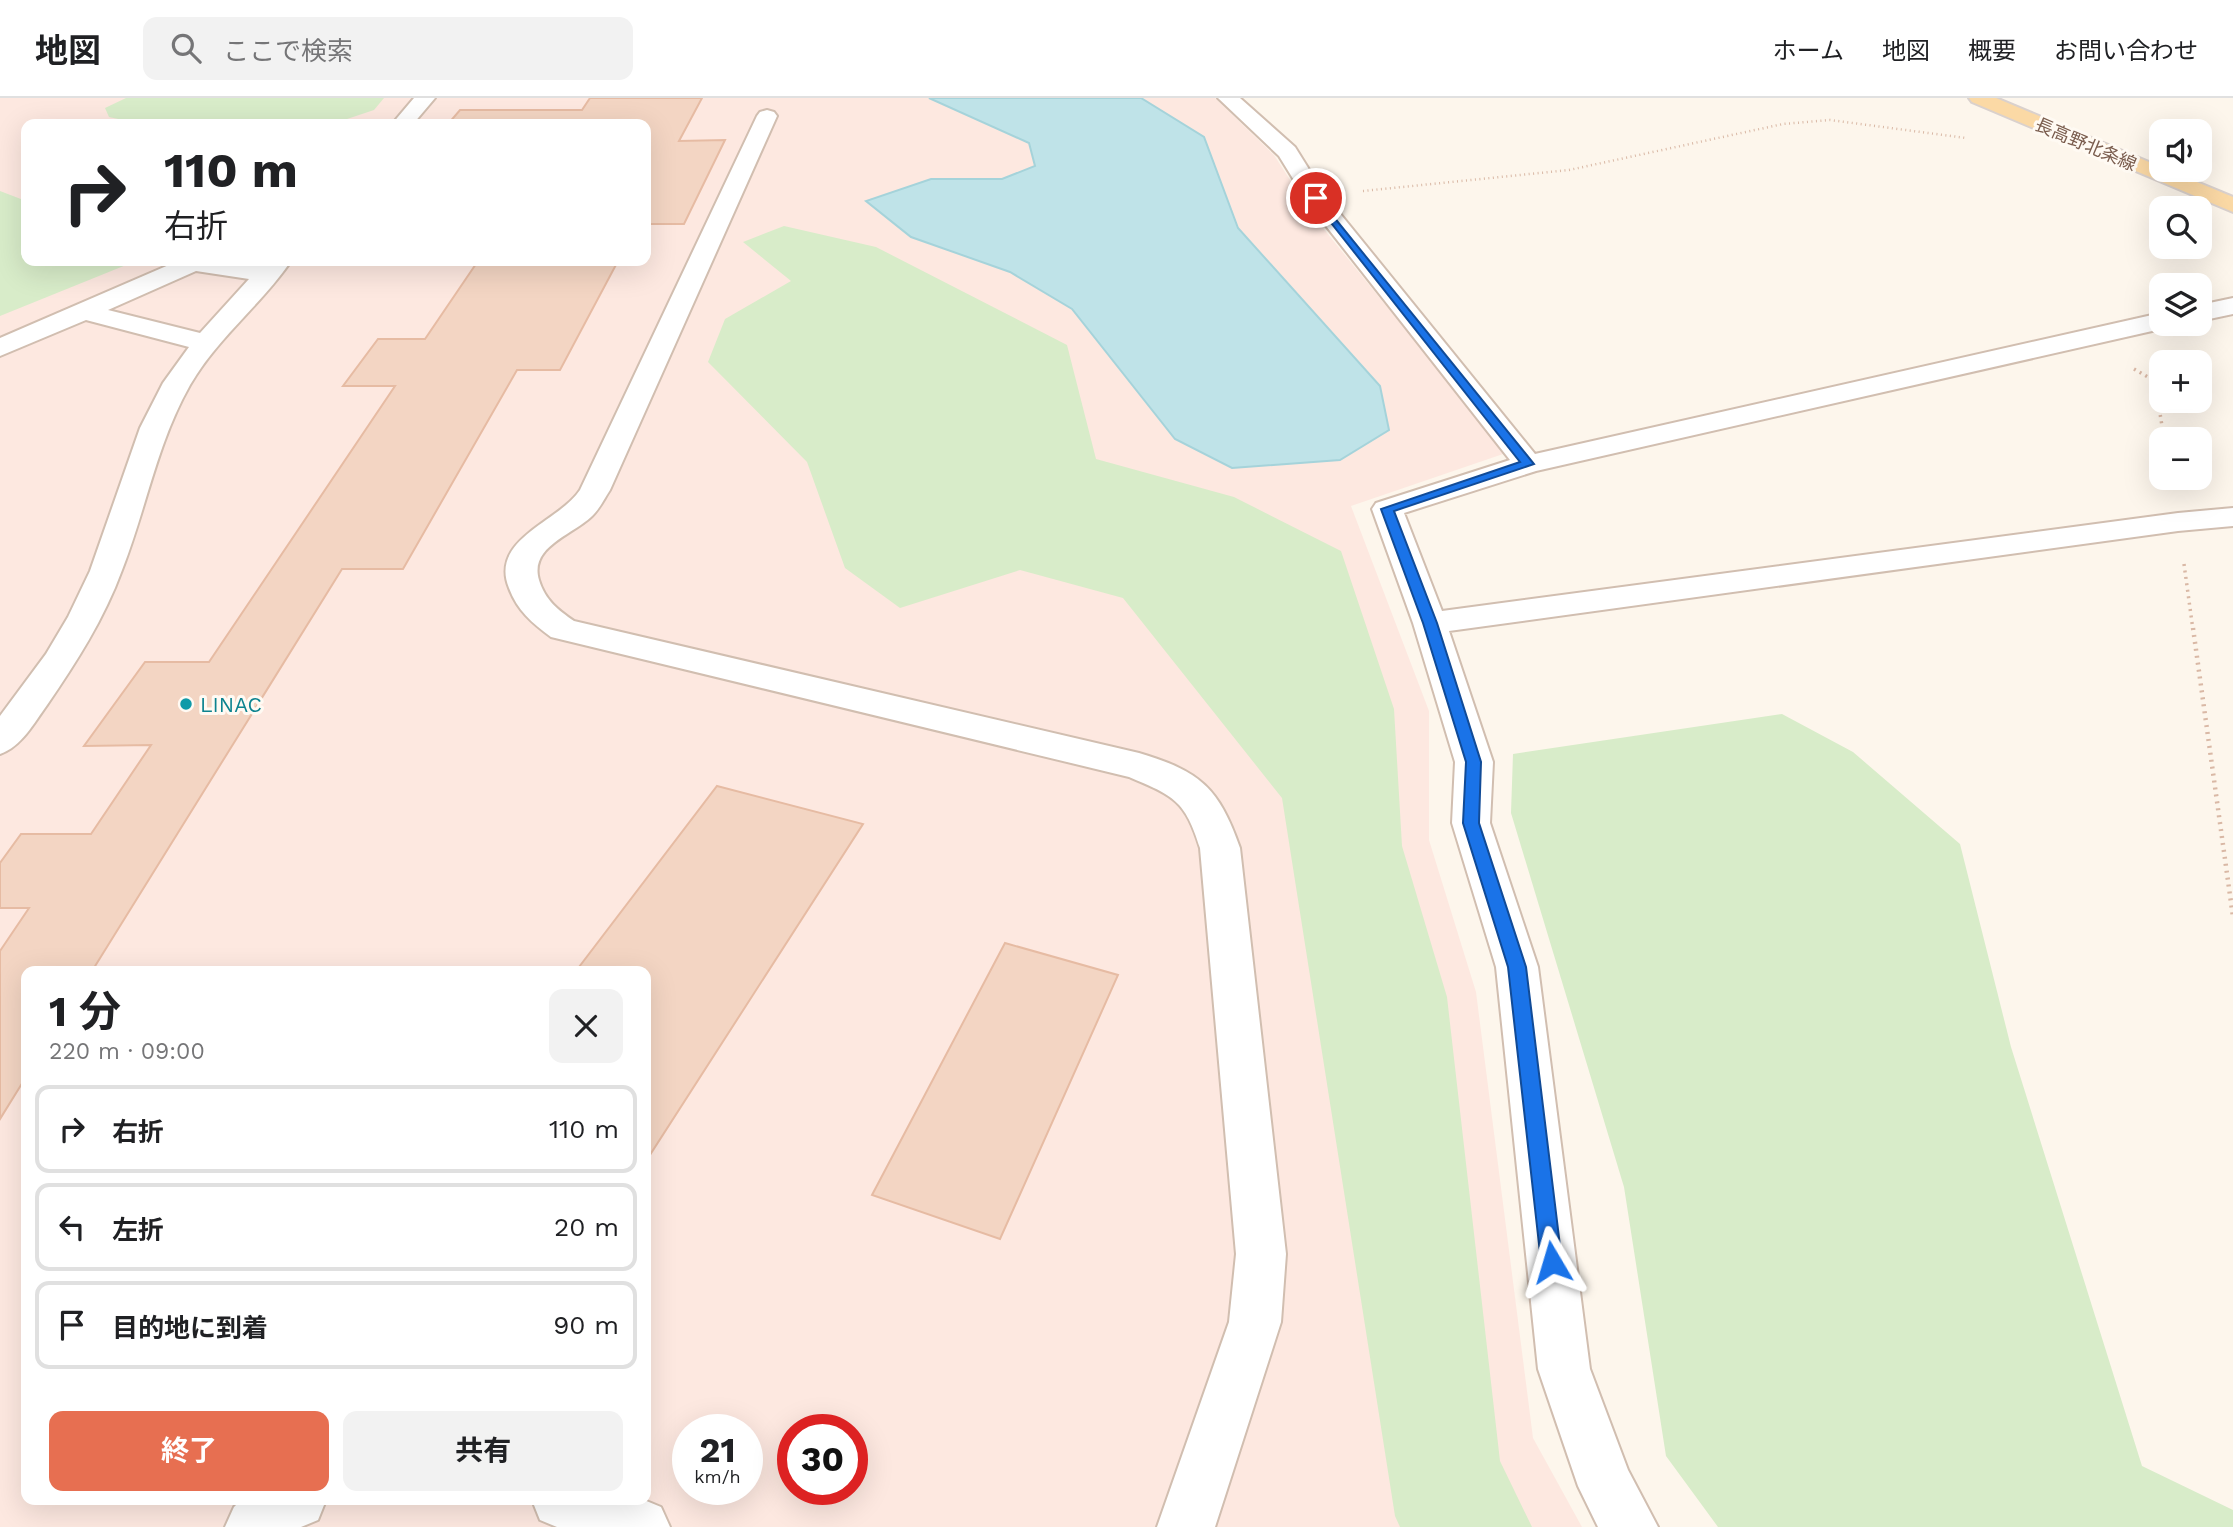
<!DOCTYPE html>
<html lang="ja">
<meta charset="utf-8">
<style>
:root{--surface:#fff;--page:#f2f2f2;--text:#202124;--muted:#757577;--line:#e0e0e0;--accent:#e76f51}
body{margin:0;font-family:"Work Sans","Noto Sans JP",sans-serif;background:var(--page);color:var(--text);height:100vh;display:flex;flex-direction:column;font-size:26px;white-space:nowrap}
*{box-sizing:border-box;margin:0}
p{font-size:23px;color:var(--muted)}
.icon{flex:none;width:38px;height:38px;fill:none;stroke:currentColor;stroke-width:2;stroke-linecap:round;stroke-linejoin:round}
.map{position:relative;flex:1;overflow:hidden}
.panel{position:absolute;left:21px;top:868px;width:630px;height:539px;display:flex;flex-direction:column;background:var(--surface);border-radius:14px;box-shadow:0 7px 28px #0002}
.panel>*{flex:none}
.hud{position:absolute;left:21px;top:21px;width:630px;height:147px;border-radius:14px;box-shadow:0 7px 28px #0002;background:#fff;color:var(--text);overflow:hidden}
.tools{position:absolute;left:2149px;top:21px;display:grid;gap:14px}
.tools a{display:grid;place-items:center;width:63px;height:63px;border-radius:14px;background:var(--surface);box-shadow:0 7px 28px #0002;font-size:35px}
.speed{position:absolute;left:672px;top:1316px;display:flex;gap:14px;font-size:35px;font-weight:700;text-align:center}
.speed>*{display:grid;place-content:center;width:91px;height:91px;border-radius:50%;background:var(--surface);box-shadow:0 7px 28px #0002;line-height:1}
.speed small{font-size:18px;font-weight:400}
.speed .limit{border:10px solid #d22;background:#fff;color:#111}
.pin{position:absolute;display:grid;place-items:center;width:60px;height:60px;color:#fff;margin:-30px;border:4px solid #fff;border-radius:50%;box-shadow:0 2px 7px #0007}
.me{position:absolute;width:77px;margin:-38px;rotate:353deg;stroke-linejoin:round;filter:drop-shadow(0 0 5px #0008)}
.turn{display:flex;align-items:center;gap:24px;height:147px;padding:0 28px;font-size:32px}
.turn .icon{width:91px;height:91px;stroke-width:2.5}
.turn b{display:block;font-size:49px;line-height:60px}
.round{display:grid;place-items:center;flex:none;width:74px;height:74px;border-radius:14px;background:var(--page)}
.head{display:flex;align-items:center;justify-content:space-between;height:119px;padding:0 28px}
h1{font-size:42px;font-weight:700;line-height:52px}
.button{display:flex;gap:14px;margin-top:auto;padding:14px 28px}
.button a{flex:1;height:80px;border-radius:14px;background:var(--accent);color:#fff;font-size:28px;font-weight:700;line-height:80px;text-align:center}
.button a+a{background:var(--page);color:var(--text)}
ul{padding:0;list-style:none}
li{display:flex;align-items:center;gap:21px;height:88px;margin:0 14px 10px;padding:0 14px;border:4px solid var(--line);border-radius:14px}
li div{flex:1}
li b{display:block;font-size:26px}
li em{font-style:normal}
header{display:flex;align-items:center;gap:42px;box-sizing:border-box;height:98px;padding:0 35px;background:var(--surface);border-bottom:2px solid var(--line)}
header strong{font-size:33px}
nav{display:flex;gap:38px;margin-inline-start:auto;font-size:24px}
.search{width:490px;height:63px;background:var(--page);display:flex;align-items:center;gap:18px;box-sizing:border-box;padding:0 24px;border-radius:14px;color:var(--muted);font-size:26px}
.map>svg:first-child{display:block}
.commercial{fill:#fde8e0;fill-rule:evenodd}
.green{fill:#d8ecc9}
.water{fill:#bfe3e8;stroke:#a5d3da;stroke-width:2}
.building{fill:#f3d5c3;stroke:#e6bba3;stroke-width:2}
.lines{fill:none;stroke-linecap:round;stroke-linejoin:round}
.minor-casing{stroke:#d1beb0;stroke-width:4}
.major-casing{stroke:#dad1cd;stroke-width:4}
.path-far2{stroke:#d9b8a5;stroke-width:2.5;stroke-dasharray:1 3.5;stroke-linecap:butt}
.path-far1{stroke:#d9b8a5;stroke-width:3.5;stroke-dasharray:2 4.5;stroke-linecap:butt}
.path{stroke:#d9b8a5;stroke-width:4.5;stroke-dasharray:2 5;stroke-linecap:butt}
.minor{fill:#fff;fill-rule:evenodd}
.major{fill:#fbd9a5;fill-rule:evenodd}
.route{fill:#1a73e8;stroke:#114b97;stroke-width:2}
.culture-dot{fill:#0f9aa8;stroke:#fffaf3;stroke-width:2.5}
.labels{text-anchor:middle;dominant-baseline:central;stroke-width:6;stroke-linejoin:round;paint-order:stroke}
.far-street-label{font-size:18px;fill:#7a5c4d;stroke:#fffaf3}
.culture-label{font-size:21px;fill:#0d838f;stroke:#fffaf3;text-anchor:start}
</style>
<header>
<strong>地図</strong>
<div class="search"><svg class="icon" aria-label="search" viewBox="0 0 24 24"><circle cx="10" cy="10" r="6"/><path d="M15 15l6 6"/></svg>ここで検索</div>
<nav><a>ホーム</a><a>地図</a><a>概要</a><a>お問い合わせ</a></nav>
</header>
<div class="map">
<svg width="2233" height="1429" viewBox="0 0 2233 1429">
<rect width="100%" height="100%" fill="#fdf6ec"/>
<path class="commercial" d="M0 0H1215L1274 57 1314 119 1506 355 1351 408 1429 613V742L1476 894 1533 1340 1582 1429H0ZM26 26H646V163H26ZM26 873H646V1402H26ZM688 1332H747V1391H688ZM793 1332H852V1391H793Z"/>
<path class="green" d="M126 0H384L374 12 332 26H141L109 19 105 10Z
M0 93 26 103V163H136L0 218Z
M784 128 876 149 1067 247 1096 361 1234 399 1341 453 1394 611 1402 748 1447 899 1500 1363 1532 1429H1400L1395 1418 1282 700 1123 500 1020 472 900 510 845 470 807 364 708 264 725 221 791 183 743 144Z
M1782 616 1853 654 1960 746 2011 949 2142 1368 2233 1412V1429H1718L1666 1358 1624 1089 1511 715 1513 656Z"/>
<path class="water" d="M929 0H1141L1204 39 1238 130 1380 288 1389 332 1340 362 1232 370 1175 341 1072 211 1010 174 911 139 866 103 931 81H1002L1035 68 1029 45Z"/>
<path class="building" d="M590 0H702L679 43 725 42 684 126H646V26H448L460 12H582Z
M478 163H618L560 272H517L403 471H342L92 873H26V979L0 1021V853L29 810H0V765L21 736H91L151 647 84 648 145 564H209L395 288H343L378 241H425Z
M717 688 863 726 646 1063V873H576Z
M1005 845 1118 877 1000 1141 872 1097Z"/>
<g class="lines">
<defs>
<path id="minor" d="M414 0H435L413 26H392Z
M1218 0H1240L1295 49 1325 97 1535 356 2161 215V226H2172L2161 231 1536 373 1404 415 1442 513 2178 415 2233 410V428L2178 433 1449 533 1493 664 1490 725 1538 869 1590 1271 1628 1372 1658 1429H1598L1578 1388 1538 1271 1496 869 1452 725 1455 664 1413 525 1372 411 1376 405 1510 362 1308 105 1279 58Z
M767 12 774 14 777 18 610 392C604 401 599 412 591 419 572 437 529 449 539 482 545 502 558 512 574 523L1139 655C1200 673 1219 690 1240 750L1286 1156 1281 1224 1215 1429H1157L1229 1224 1236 1156 1200 750C1185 702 1174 698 1129 679L551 539C532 525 517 512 509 490 489 441 559 424 580 392L757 18 760 14Z
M178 163H226L261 168 266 163H291C261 207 217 240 190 287 157 345 146 411 122 472 104 521 76 565 47 607 34 625 21 649 0 656V618L46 556 68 519 90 473 140 330 163 285 189 249 86 222 0 258V240ZM196 173 249 181 200 235 108 212Z
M2233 200V216L2200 223V207Z
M241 1402H326L318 1422 301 1429H225L234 1409Z
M532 1402H644L661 1409 670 1429H557L540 1422Z"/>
<path id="major" d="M1969 0H1996L2161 69V72H2168L2233 99V114L1972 4Z"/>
</defs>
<use href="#minor" class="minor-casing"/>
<use href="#major" class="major-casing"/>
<path class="path-far2" d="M1363 93 1569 72 1783 26 1830 22 1966 40"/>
<path class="path-far1" d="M2134 271 2155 283 2164 341
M2184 466 2193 532"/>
<path class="path" d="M2193 530 2233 819"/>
<use href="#minor" class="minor"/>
<use href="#major" class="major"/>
</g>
<path class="route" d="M1316 97 1534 366 1394 413 1437 525 1481 664 1479 725 1526 869 1562 1164 1559 1171 1552 1174 1544 1171 1541 1164 1508 869 1463 725 1466 664 1423 525 1381 411 1520 364 1313 102 1312 100Z"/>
<circle class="culture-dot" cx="186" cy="606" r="7"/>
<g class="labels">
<g class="far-street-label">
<text transform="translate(2086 46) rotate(23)">長高野北条線</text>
</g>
<g class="culture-label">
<text x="200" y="606">LINAC</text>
</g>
</g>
</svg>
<div class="tools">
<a><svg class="icon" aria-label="sound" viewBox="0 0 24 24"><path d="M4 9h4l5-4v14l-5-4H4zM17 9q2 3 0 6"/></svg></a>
<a><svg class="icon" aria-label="search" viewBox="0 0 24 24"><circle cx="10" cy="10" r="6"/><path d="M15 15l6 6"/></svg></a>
<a><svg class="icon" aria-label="layers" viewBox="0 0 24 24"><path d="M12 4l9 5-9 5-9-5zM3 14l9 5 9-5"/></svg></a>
<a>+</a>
<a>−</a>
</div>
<div class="speed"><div>21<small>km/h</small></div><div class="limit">30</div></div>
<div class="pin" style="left:1316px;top:100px;background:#d93025"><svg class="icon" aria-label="arrive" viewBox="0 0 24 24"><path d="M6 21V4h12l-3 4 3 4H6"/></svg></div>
<svg class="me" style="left:1552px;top:1164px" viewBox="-20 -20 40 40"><path d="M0-17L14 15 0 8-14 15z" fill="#1a73e8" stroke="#fff" stroke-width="4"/></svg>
<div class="hud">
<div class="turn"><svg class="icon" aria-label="right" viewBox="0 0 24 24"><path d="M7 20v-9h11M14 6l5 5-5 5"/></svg><div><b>110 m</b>右折</div></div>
</div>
<section class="panel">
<div class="head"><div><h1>1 分</h1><p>220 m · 09:00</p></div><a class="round"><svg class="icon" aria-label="close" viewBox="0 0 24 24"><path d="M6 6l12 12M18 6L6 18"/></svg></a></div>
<ul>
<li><svg class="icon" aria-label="right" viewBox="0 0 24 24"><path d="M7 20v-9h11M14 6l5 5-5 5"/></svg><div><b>右折</b></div><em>110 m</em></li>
<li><svg class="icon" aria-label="left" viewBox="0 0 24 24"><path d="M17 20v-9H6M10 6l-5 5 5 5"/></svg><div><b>左折</b></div><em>20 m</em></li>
<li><svg class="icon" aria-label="arrive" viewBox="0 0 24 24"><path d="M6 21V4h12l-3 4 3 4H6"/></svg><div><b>目的地に到着</b></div><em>90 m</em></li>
</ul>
<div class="button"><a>終了</a><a>共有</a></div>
</section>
</div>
